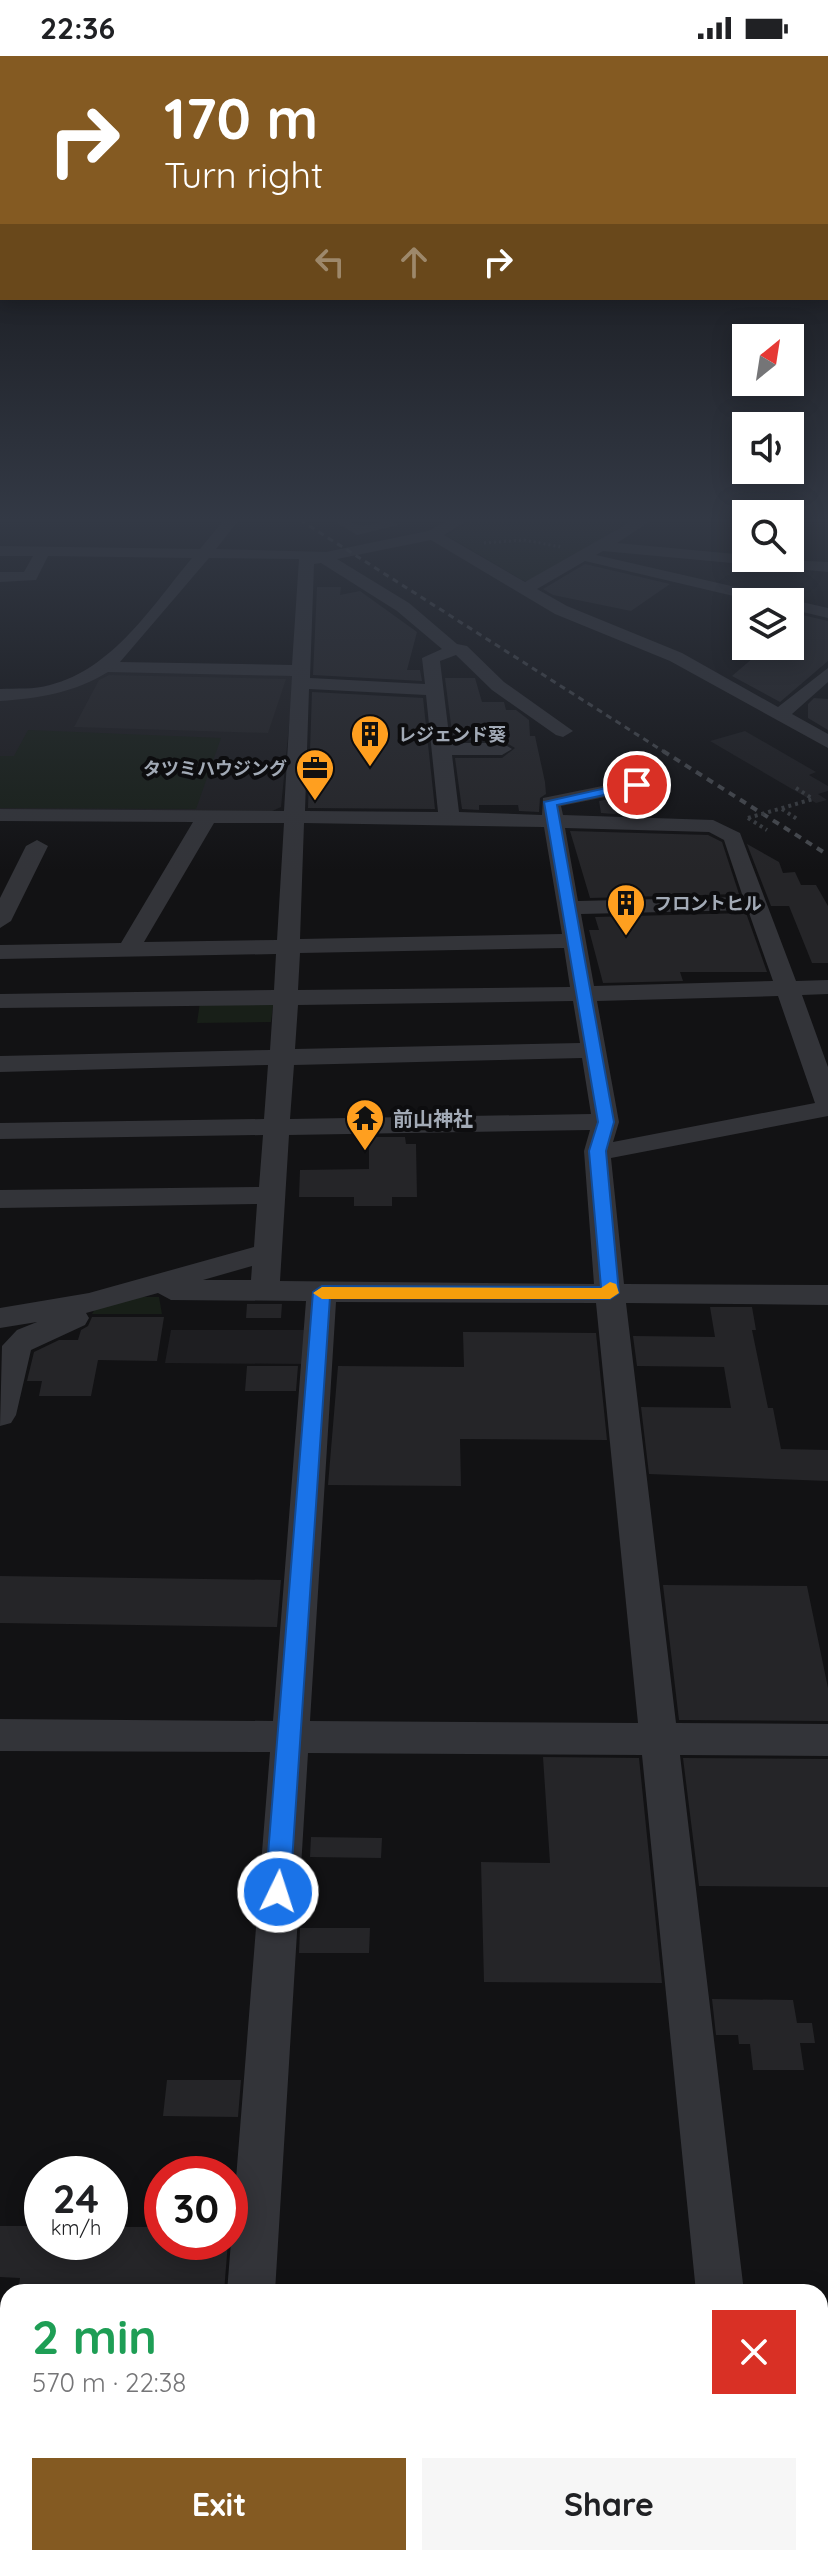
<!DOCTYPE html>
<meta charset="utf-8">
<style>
:root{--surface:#fff;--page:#f6f6f6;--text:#202124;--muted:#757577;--accent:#845a22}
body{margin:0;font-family:Quicksand,"Noto Sans JP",sans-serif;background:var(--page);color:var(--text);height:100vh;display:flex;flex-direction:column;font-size:30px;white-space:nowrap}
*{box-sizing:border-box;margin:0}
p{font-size:26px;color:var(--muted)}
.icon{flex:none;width:44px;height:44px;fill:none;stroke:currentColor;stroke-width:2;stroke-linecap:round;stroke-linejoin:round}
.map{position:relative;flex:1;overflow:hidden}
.details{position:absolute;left:0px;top:2228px;width:828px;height:282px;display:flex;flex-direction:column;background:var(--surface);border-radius:24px 24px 0 0;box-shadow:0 4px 20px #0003}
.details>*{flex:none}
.hud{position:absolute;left:0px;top:0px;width:828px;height:244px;box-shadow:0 4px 20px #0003;background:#845a22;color:#fff;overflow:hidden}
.needle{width:52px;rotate:30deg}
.buttons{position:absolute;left:732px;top:268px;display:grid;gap:16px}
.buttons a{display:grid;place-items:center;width:72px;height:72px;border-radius:0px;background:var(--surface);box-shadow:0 4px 20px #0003;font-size:40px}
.speed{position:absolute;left:24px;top:2100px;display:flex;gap:16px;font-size:40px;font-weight:700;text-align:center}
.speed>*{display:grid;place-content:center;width:104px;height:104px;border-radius:50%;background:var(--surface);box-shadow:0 4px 20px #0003;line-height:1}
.speed small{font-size:20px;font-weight:400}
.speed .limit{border:12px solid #d22;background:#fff;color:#111}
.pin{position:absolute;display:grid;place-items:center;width:68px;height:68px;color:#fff;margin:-34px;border:4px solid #fff;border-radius:50%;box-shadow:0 2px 8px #0007}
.me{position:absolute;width:88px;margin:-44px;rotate:4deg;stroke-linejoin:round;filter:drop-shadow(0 0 6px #0008)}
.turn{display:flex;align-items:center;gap:28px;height:168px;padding:0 32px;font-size:36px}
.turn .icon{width:104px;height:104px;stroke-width:2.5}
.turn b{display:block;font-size:56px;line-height:68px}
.lanes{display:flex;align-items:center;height:76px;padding:0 32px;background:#0003;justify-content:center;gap:40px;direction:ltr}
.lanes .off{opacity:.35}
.round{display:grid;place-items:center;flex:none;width:84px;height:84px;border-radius:0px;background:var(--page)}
.summary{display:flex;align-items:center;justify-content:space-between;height:136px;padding:0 32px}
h1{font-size:48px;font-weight:800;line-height:60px;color:#1e9e55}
.button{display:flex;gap:16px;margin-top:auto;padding:16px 32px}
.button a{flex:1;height:92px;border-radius:0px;background:var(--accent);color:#fff;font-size:32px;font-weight:800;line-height:92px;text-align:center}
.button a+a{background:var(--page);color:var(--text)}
.status{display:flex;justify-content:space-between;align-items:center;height:56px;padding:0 40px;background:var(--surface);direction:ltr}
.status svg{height:22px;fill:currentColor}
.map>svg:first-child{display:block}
.built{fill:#1e1e21}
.green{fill:#181f18}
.building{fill:#252528}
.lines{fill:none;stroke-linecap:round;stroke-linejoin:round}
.path-far1{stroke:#393c40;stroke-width:3;stroke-dasharray:2 3;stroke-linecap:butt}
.path{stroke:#393c40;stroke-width:4;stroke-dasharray:3 4;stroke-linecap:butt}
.minor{fill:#333439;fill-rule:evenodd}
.rail-far1{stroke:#46494e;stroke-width:3;stroke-dasharray:6 5;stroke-linecap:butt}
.rail{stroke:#46494e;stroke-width:4;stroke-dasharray:7 6;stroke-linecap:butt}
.path-bridge{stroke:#393c40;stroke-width:4;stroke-dasharray:3 4;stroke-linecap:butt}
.route{fill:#1a73e8;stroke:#114b97;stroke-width:2}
.slow{fill:#f59e0b}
.labels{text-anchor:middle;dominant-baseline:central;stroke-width:8;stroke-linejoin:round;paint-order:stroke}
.far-poi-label{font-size:18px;font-weight:bold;fill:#a2aab6;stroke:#0d0d0f;text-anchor:start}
.poi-label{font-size:20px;font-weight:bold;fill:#a2aab6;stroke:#0d0d0f;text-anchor:start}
</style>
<div class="status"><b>22:36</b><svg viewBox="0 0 49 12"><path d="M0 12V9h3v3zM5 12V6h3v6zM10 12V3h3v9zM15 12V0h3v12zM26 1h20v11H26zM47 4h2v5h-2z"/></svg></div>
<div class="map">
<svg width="828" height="2509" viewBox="0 0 828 2509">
<rect width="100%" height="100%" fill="#121214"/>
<path class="built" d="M100 613 294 620 281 751 270 756 0 754V643L51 637Z
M745 675 816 716 809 719 828 730V735L818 738 827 744 816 747 710 685Z
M171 1274H310L308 1308 165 1307Z"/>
<path class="green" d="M474 464H636L531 525H524L446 479Z
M28 674 221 682 196 753 0 752V700H14Z
M200 946 273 949 271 966 197 967Z
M124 1241H159L162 1258H92L97 1249Z"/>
<path class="building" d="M585 508 670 528 631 555 553 539 543 533Z
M317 531H341L340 539 360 535 417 576 407 614H420L422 625 313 619Z
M794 557 828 565V605L780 646 732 620 767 590H790V560Z
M109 619 286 623 268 677 74 671 99 624Z
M445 622H475L482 646H504L506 654H516L529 664 530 680H535L545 726 546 738 540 742 539 756 519 755 518 749H479V754L462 753 455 702H502L515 692 502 684H453Z
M312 636 423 642 435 753 308 752Z
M814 642 828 643V674L808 662V648Z
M644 736 655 747 614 758 601 757 599 745Z
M570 775 708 779 722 786 739 838 590 842Z
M747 788 779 806 783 817 795 816 801 829H816L828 850V907H812L789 850H771Z
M746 857 767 916H680L683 925 603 927 589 874H599L595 861Z
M369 1081H405L406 1088H416L417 1141H392V1150H354V1141H299L300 1114 369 1113Z
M247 1248H282L281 1262H246Z
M710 1251H752L756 1274H752L768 1352H773L781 1393 828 1394V1425L649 1418 641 1351 731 1352 724 1311 637 1310 633 1280 715 1281Z
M92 1261H164L157 1305 98 1304 91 1340H39L42 1325H27L34 1296 59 1284H78L81 1274 88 1270Z
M463 1276 596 1277 607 1384 460 1383 461 1430 328 1429 338 1310 464 1311Z
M247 1310H298L296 1335H245Z
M0 1520 281 1524 277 1571 0 1567Z
M663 1529 807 1530 828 1632V1665L679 1664Z
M543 1701 639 1702 662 1927 484 1926 481 1806 550 1807Z
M683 1702 828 1703V1831L699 1830Z
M311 1781 382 1782 381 1802 310 1801Z
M300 1872H370L369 1897H299Z
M712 1943 793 1944 797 1967H812L815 1987H800L804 2014H753L750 1988H739L738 1979H716Z
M167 2024H241L238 2061 163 2060Z
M0 2170H42V2186H110V2171H162V2186H228L224 2236H18L20 2222 0 2221Z"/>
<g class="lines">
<path class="path-far1" d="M484 487 524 484 561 491"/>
<path class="path" d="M796 732 813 743
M782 753 797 763
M748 762 767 774"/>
<path class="minor" d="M224 464H239L216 493 326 496 428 475 449 464H468L444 479 525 526 634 464H652L617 487 746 499V502L828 506V516L603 495 596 499 828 552V562L790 553V546H759L585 505 537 533 567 550 682 597 778 651 828 612V626L792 658 828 678V692L670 605 555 558 431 484 337 503 409 547 457 588 467 590 504 626 573 675 563 681 556 679 492 634 456 599 440 605 450 687H502L512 693 502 699H452L459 756 542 759 543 742 637 723 644 725 647 729 644 733 561 750 563 759 713 764 740 777 796 925 828 924V938L802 939 828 1011V1060L611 1102 624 1228 828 1229V1249L626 1247 676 1667 828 1668V1700L680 1699 744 2236H696L642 1699 308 1697 275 2236H227L270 1696 0 1695V1663L273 1665 306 1245 171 1244 158 1237 86 1257 89 1262 85 1269 31 1294 16 1359 11 1367 0 1370 2 1290 17 1274 37 1266 0 1272V1252L89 1237 254 1191 257 1148 0 1152V1134L259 1131 263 1079 0 1083V1067L264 1063 268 1009 0 1016V1000L270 994 273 949 0 952V938L274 934 276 898 0 903V889L121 887 193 766 0 765V753L284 755 292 620 108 616C73 637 41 642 0 645V633C16 632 34 634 50 629 113 613 152 550 192 502L48 500 36 524 0 526V516H24L33 500H0V490L200 493ZM209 502 299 503 292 609 120 606ZM321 507 397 555 442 593 422 602 425 628 310 622 314 508ZM309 633 426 639 438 756 305 755ZM214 767H284L277 884 144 886ZM304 767 544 771 562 878 300 883ZM565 772 709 776 724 784 743 841 578 845ZM748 854 773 925 594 930 581 858ZM564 892 570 931 298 934 300 897ZM778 940 815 1047 613 1086 619 1066 597 945ZM573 945 580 987 295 993 298 949ZM582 1002 591 1058 290 1063 294 1009ZM590 1074 584 1095 594 1228 280 1225 289 1079ZM252 1210 251 1224H203ZM336 1246 596 1247 638 1667 310 1665Z
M333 464C343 464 349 466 359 469 372 472 386 460 398 469L357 479Z
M37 784 48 790 11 865 0 872V842L26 790Z
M207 2502H261V2509H207Z
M722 2502H776L777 2509H723Z"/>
<path class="rail-far1" d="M300 464 666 697"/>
<path class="rail" d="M663 695 828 799"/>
<path class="path-bridge" d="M748 762 813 743"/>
</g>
<linearGradient id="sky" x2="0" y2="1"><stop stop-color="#0a0a0b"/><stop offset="0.57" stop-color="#333945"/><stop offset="1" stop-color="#333945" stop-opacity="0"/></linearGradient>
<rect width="828" height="815" fill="url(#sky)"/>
<path class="route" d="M637 725 643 729 642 731 557 749 614 1066 606 1095 619 1237 610 1243 330 1241 290 1836 286 1844 278 1848 269 1844 265 1836 313 1236 322 1230 601 1231 589 1095 598 1066 544 746Z"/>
<path class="slow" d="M610 1226 616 1228 619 1237 610 1243H322L313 1237 322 1231 601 1232Z"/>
<defs>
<symbol id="building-pin" viewBox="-11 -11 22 30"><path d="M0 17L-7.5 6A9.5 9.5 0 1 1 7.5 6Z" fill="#ff9f1f" stroke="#0d0d0f"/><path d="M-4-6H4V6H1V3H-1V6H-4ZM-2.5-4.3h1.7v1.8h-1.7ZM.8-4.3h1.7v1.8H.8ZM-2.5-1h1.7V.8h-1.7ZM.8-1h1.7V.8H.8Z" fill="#111"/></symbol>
<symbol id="office-pin" viewBox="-11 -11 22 30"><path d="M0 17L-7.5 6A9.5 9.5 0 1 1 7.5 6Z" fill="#ff9f1f" stroke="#0d0d0f"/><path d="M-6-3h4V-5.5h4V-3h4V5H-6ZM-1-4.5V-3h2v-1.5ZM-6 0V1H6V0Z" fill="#111"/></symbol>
<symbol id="temple-pin" viewBox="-11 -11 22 30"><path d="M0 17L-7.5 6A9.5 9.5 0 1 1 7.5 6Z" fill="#ff9f1f" stroke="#0d0d0f"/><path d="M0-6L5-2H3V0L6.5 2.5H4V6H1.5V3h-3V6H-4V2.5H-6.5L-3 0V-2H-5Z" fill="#111"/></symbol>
</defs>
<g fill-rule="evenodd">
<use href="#building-pin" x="348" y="656" width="44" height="60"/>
<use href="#office-pin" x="293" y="690" width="44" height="60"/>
<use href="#building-pin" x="604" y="825" width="44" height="60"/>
<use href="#temple-pin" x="343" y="1040" width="44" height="60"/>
</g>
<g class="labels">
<g class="far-poi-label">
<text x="398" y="678">レジェンド葵</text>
<text x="287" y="712" text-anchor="end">タツミハウジング</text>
<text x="654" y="847">フロントヒル</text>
</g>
<g class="poi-label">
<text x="393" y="1062">前山神社</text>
</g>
</g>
</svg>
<div class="buttons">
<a><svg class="needle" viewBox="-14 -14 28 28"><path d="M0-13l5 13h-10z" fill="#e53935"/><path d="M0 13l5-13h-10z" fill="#757577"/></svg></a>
<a><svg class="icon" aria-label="sound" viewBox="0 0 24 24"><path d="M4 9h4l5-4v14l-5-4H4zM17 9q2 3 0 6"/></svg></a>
<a><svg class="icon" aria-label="search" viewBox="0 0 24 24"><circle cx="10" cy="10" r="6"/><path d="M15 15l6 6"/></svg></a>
<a><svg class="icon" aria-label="layers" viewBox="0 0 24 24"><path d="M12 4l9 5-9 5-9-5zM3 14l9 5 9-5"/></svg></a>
</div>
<div class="speed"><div>24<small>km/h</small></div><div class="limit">30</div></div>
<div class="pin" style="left:637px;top:729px;background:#d93025"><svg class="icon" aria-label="arrive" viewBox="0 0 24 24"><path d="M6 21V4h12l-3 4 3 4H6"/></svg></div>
<svg class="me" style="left:278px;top:1836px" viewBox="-20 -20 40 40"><circle r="17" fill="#1a73e8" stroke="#fff" stroke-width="3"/><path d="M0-11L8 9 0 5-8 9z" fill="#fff"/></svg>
<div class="hud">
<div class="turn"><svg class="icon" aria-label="right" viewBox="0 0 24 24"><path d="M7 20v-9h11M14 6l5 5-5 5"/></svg><div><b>170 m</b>Turn right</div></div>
<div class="lanes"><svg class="icon off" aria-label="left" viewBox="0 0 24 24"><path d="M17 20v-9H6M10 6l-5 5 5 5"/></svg><svg class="icon off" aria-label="ahead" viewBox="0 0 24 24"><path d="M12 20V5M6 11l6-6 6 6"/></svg><svg class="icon" aria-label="right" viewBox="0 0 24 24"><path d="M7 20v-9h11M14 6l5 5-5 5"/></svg></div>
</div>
<section class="details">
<div class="summary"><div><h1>2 min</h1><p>570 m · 22:38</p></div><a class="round" style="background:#d93025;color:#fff"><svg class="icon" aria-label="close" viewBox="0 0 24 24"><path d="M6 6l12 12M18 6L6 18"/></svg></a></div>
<div class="button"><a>Exit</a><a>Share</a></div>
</section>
</div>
